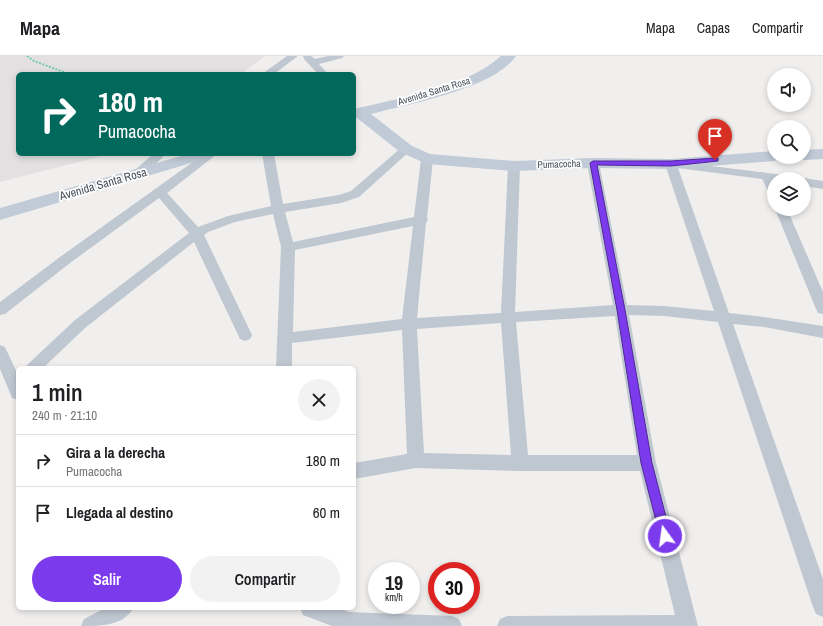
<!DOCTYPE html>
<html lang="es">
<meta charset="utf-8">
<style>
:root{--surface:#fff;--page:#f2f2f2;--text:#202124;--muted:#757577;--line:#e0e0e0;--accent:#7c3aed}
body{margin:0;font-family:"Archivo Narrow",sans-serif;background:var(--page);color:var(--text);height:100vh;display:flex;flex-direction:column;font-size:15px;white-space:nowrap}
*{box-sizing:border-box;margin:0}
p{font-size:13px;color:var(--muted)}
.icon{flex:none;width:22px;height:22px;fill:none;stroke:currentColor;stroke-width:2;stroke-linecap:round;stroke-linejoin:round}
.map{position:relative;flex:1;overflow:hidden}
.side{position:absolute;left:16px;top:310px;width:340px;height:244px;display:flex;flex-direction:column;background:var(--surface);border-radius:6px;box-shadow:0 2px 6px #0003}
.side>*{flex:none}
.hud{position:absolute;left:16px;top:16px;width:340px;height:84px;border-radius:6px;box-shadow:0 2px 6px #0003;background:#00695c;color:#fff;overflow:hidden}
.controls{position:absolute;left:767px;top:12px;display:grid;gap:8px}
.controls a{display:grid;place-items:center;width:44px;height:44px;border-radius:50%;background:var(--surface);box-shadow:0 2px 6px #0003;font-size:20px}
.speed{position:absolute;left:368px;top:506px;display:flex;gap:8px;font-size:20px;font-weight:700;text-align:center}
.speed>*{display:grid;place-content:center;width:52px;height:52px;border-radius:50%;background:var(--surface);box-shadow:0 2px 6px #0003;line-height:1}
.speed small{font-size:10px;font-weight:400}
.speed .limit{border:6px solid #d22;background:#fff;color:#111}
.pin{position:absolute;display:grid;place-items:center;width:34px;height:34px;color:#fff;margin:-41px -17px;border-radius:50% 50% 50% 0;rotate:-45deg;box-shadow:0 0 4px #0007}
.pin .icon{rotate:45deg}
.me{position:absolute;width:44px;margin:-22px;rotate:346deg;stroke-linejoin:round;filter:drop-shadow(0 0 3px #0008)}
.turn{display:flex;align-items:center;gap:14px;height:84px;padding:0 16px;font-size:18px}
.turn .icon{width:52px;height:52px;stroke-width:2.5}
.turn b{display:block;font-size:28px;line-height:34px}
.round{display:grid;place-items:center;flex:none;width:42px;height:42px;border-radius:21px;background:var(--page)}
.summary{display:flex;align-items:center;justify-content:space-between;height:68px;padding:0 16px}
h1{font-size:24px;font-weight:600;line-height:30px}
.primary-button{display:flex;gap:8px;margin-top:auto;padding:8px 16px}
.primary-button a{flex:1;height:46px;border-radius:24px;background:var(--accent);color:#fff;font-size:16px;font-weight:600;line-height:46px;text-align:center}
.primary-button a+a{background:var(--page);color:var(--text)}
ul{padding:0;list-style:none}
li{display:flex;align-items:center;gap:12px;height:52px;padding:0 16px;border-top:1px solid var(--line)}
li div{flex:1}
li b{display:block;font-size:15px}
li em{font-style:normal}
header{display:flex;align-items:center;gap:24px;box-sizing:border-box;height:56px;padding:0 20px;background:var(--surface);border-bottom:1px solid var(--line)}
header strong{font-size:19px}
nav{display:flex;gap:22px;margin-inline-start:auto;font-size:14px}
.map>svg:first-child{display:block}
.education{fill:#e2e0e0}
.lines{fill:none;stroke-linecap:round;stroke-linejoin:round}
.path{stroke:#76cca8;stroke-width:2;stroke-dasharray:2 1.5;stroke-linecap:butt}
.street{fill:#bfc7d0;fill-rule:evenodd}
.secondary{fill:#c1cad7;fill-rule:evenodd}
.route{fill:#7c3aed;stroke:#51269a}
.labels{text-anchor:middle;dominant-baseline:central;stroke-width:3.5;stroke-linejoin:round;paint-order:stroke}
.far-street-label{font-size:10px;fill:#47505c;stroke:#fff}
.street-label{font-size:12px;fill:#47505c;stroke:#fff}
</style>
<header>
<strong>Mapa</strong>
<nav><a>Mapa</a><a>Capas</a><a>Compartir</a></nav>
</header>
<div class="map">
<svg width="823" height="570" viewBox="0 0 823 570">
<rect width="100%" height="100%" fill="#f1efee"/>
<path class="education" d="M0 0H265L241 18H18V98H110L0 126Z"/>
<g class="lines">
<path class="path" d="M27 0 34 5 69 18"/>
<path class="street" d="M287 0H298L274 18H262Z
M303 0H311L315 3 328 0H344L342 2 319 8 328 18H318L304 3Z
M406 90 410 91 412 93 410 95 359 141 341 147 285 156 293 186 414 161 421 103 423 101H431L433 103 427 162 428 164 426 167 417 262 501 257 508 110 510 108H518L520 110 515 256 613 249 587 107 589 105H597L599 107 627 249 664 250 714 255 665 108 667 106 671 105 792 120 794 123H774V140L770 139 762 123 678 112 729 257 764 261 823 270V282L764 271 733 268 823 523V561L816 558 813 551 718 266 664 260 629 259 656 407 698 570H497L500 563 507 560 675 559 640 415H520L416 412 354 423V407L407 398 402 274 292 287V312H276L281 191 273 158 235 166 208 176 204 179 252 279 250 283 245 285 240 283 194 186 85 272 43 312H25L28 308 75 264 189 177 159 142 70 207 5 258 0 259V246L60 201 204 98H217L167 137 198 171 228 160 271 150 262 98H274L283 148 339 139 351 135 402 91ZM413 170 402 263 293 276 295 194ZM615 260 637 399H528L516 266ZM501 267 511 399 424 397 417 273Z
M153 98H166L143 120H135L133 117 135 114Z
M804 122 823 125V133L804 130V123H801Z
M775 153H787L823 236V258L818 257 816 253Z
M0 289 5 291 18 319V344L12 342 0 313Z
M105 552H133C124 570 100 570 81 570L84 563Z
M300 552H338L349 556 452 560 459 563 462 570H332L303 559Z"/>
<path class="secondary" d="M501 0H516C493 33 409 48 371 58L412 90 430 98 514 105 593 102 671 103 774 95V101H781L780 103 774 105 671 113 593 112 514 115 427 108 400 96 357 62H354V53C399 42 466 32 501 0Z
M823 93V103L804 104 797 101H804V94Z
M188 98H213L211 101 0 164V152Z"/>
</g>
<path class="route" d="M715 102H718V105L671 110 597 109 625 254 652 407 671 480 669 484 665 486 661 484 660 480 641 407 617 254 590 107 593 105H671Z"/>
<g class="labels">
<g class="far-street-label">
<text transform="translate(434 35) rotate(-17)">Avenida Santa Rosa</text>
<text transform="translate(559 108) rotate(-2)">Pumacocha</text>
</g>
<g class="street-label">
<text transform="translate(103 128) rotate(-16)">Avenida Santa Rosa</text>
</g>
</g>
</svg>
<div class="controls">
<a><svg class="icon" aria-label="sound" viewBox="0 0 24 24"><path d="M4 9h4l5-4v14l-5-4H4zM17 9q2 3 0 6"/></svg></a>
<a><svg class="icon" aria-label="search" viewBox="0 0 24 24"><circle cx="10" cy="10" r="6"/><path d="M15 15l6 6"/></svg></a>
<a><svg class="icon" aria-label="layers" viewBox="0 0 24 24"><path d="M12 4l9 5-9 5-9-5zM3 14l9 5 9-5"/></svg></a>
</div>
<div class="speed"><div>19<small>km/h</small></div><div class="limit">30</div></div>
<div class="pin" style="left:715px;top:104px;background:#d93025"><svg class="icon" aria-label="arrive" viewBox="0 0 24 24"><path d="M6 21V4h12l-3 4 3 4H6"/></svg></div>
<svg class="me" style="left:665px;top:480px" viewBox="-20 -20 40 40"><circle r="17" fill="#7c3aed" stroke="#fff" stroke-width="3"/><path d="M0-11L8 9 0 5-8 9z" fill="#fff"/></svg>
<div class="hud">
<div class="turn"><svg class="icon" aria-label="right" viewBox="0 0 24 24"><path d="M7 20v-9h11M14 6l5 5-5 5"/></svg><div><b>180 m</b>Pumacocha</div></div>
</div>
<section class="side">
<div class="summary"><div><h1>1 min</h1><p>240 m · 21:10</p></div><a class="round"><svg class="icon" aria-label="close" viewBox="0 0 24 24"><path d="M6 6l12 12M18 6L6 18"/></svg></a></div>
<ul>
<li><svg class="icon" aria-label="right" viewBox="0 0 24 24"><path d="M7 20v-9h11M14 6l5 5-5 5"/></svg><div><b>Gira a la derecha</b><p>Pumacocha</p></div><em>180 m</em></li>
<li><svg class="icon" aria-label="arrive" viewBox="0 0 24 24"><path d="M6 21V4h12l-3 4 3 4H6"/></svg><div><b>Llegada al destino</b></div><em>60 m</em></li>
</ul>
<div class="primary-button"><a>Salir</a><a>Compartir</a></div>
</section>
</div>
